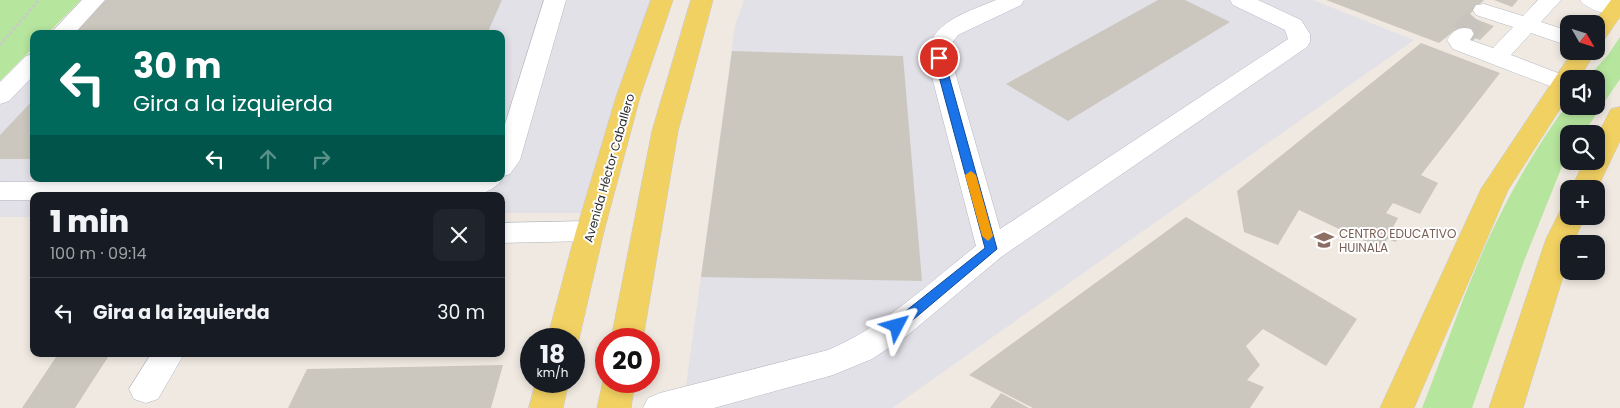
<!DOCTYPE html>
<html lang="es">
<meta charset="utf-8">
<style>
:root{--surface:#171b24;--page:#20242c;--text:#f1f3f6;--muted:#9ea1a6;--line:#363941}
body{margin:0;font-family:Poppins,sans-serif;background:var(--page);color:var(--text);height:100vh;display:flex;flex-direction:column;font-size:19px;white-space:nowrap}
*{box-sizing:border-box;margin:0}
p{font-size:16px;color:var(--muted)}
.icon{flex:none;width:28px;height:28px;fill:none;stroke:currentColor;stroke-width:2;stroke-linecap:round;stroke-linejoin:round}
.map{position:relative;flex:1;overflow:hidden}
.details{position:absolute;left:30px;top:192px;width:475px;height:165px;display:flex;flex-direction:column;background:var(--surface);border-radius:10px;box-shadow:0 2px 8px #0003}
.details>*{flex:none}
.banner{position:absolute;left:30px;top:30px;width:475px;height:152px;border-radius:10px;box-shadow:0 2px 8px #0003;background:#00695c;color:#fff;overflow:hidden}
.needle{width:32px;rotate:129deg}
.fabs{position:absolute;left:1560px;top:15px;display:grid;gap:10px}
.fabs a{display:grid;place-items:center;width:45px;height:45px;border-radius:10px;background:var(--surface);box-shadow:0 2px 8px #0003;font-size:25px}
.speed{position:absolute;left:520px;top:328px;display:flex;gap:10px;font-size:25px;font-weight:700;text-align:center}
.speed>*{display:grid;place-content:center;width:65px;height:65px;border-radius:50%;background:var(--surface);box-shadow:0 2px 8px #0003;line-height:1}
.speed small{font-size:12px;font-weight:400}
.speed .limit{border:8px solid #d22;background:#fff;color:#111}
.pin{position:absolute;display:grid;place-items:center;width:42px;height:42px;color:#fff;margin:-21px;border:2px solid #fff;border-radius:50%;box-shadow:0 1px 5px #0007}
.me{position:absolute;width:55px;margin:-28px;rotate:51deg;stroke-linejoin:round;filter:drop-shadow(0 0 4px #0008)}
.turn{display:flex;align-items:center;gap:18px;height:105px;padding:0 20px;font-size:22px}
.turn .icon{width:65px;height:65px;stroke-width:2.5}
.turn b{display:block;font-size:35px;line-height:42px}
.lanes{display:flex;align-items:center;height:48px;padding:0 20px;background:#0003;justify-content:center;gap:25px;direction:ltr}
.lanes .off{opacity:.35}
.round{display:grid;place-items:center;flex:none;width:52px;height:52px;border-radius:10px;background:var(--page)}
.summary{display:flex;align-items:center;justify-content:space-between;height:85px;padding:0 20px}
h1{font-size:30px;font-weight:800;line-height:38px}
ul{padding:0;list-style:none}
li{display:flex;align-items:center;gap:15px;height:70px;padding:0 20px;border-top:1px solid var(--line)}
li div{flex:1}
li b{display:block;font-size:19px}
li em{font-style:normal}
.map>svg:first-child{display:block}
.industrial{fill:#e3e1e8}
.green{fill:#b6e59e}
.building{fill:#cbc7bf}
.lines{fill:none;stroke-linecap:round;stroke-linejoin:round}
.minor-tunnel{stroke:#c8c4bd;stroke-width:24;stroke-dasharray:24 12;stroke-linecap:butt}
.minor-casing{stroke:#b4b7c1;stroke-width:1}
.major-casing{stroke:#c9c9c9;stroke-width:1}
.path{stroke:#c9c9c9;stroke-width:2.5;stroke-dasharray:3 2;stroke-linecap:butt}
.minor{fill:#fff;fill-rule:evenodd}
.major{fill:#f2d163;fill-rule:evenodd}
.route{fill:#1a73e8;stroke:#114b97}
.slow{fill:#f59e0b}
.labels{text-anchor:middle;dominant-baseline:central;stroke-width:4;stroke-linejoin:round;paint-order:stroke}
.street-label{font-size:12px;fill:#2e2e2e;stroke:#fff}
.education-label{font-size:12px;fill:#785e54;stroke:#fff;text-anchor:start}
</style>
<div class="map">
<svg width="1620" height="408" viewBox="0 0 1620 408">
<rect width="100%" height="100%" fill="#efe9e1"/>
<path class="industrial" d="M97 0H666L588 213H501V196H34V217H0V101L34 66V179H501V34H65Z
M744 0H1313L1414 40 892 408H683L735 26Z"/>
<path class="green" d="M0 0H81L47 34H34V47L0 81Z
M1620 37V79L1583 134H1569V156L1563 164 1524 261 1472 408H1422C1442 358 1459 307 1480 258 1503 204 1534 149 1569 102V106H1596V79H1586L1608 55Z"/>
<path class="building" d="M97 0H502L487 34H94L97 31H67Z
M1158 0H1185L1230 22 1068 121 1006 84Z
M1326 0H1484L1468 16 1494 26 1480 40 1454 31 1439 43Z
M1494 0H1518L1512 7Z
M1421 43 1500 73 1421 175 1438 183 1420 214 1393 203 1386 213 1398 218 1392 229 1400 233 1396 242 1387 239 1383 250 1299 210 1278 245 1244 232 1237 191Z
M732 51 903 56 922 281 701 277Z
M34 99V159H0V135Z
M1186 217 1357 319 1326 366 1263 329 1246 346 1260 365 1247 380 1264 387 1250 408H1033L969 375Z
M58 354H110L75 408H22Z
M503 365 491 408H288L307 369Z
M1001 393 1029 408H990Z"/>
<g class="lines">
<path class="minor-tunnel" d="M1463 34 1476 19"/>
<defs>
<path id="minor" d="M82 0H105L74 34H50Z
M544 0H566L520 160 510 174 501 177V137Z
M996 0H1024L1021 5 958 35 952 43 951 58 1000 229 1288 39 1285 30 1233 5 1230 0H1258L1301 20 1310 34V42L1307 47 1001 257 908 335 872 359 833 375 714 408H643L648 398 660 393 828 350C883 327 929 283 976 246L927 58C928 22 968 12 996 0Z
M1538 0H1561L1541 22 1569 31V46L1531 33 1511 55 1571 78 1569 79V89L1563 90 1555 88 1453 49 1447 40C1454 30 1459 26 1471 29L1474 34 1470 40 1493 48 1513 27 1476 15 1473 10 1476 5 1484 4 1523 16Z
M1580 0H1611L1620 3V14C1609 17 1586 9 1580 0Z
M34 54V75L9 101 0 104V82L26 56Z
M501 177 502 179C495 191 479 195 466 196H34V200H0V182L501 179Z
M590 221 600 224 604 231 600 238 590 241 501 243V223Z
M151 354H184L158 399 146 403 134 399 129 389Z"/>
<path id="major" d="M651 0H673L640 97 604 231 579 339 574 348V339H547L576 231 616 97Z
M691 0H713L678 131 643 339H611L652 131Z
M1611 0H1620V17L1604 40 1596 42V24H1593Z
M1573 51H1596L1579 79H1569V95L1508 190 1414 408H1380L1481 189Z
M1620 107V141L1596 191V189H1571L1584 161H1596V138L1611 109Z
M1569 207V216H1585L1573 244H1569V257L1523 408H1489L1546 239 1561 209Z
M606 373V381H635L631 408H597L603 381Z
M536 381H569L563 408H529Z"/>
</defs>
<use href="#minor" class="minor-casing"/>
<use href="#major" class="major-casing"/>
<path class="path" d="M0 45 39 0"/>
<use href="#minor" class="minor"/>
<use href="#major" class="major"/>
</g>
<path class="route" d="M939 55 944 58 997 249 902 329 897 331 892 329 891 326 892 322 985 248 934 58Z"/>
<path class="slow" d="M971 171 976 175 993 236 988 241 982 236 965 175Z"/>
<defs>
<symbol id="university-bare" viewBox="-9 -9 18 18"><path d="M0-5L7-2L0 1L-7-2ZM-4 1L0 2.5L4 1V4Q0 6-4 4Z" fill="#8d6e63" stroke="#fff" stroke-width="2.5" paint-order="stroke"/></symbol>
</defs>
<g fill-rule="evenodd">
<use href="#university-bare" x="1310" y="226" width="28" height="28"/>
</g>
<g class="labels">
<g class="street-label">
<text transform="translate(609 168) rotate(-74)">Avenida Héctor Caballero</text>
</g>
<g class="education-label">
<text x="1339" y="233">CENTRO EDUCATIVO<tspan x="1339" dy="14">HUINALA</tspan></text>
</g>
</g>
</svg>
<div class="fabs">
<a><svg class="needle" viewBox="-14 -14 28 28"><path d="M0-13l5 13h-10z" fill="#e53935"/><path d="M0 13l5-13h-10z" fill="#9ea1a6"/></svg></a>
<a><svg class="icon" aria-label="sound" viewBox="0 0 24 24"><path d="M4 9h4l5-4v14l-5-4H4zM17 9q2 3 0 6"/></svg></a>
<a><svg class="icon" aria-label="search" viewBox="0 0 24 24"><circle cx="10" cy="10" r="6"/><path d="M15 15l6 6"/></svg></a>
<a>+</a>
<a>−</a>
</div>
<div class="speed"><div>18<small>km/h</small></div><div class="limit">20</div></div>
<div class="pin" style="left:939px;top:58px;background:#d93025"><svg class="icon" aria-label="arrive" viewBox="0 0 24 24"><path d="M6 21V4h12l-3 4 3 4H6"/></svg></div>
<svg class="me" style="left:897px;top:326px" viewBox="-20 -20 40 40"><path d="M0-17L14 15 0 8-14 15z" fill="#1a73e8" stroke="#fff" stroke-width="4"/></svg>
<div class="banner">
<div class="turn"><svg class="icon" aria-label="left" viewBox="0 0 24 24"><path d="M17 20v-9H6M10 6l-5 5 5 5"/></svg><div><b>30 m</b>Gira a la izquierda</div></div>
<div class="lanes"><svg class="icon" aria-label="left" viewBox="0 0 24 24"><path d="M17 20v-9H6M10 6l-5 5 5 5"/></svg><svg class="icon off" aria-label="ahead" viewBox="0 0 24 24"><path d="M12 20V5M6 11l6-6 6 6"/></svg><svg class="icon off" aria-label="right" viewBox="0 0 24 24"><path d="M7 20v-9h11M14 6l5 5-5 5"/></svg></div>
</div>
<section class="details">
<div class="summary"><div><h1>1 min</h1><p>100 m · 09:14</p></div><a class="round"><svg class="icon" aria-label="close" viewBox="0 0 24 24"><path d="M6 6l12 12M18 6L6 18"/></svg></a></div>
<ul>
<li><svg class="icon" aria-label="left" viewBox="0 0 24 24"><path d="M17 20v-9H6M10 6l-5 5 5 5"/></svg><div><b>Gira a la izquierda</b></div><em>30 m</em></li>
</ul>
</section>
</div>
